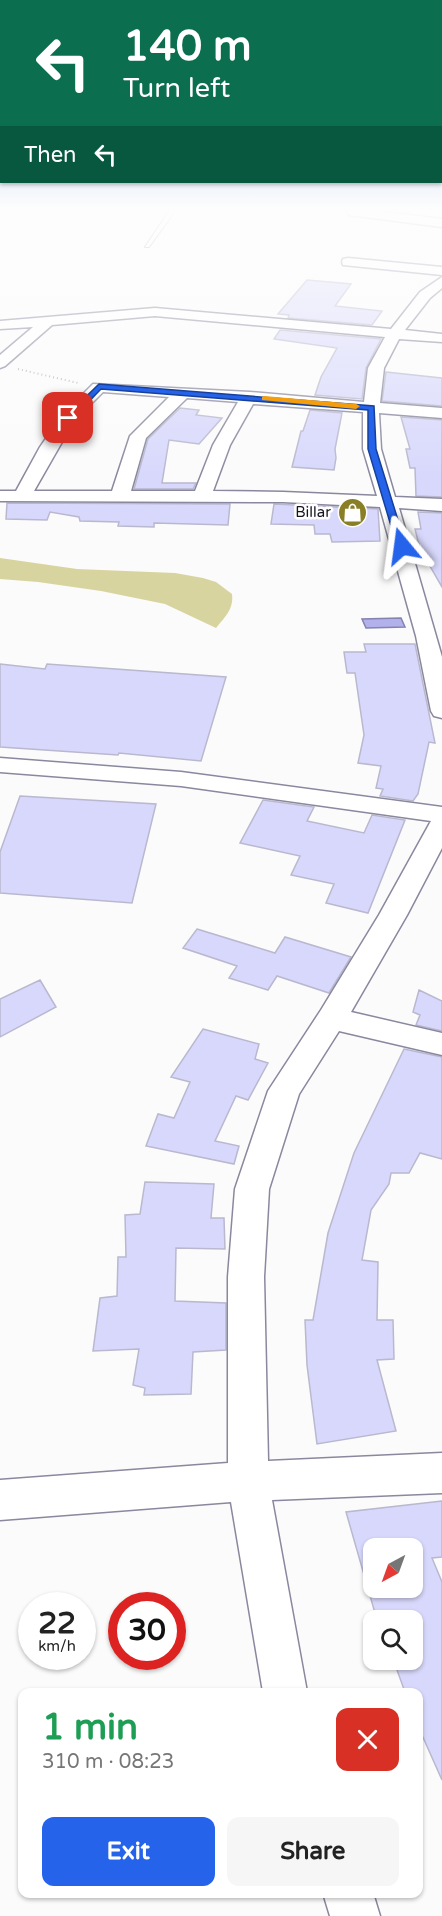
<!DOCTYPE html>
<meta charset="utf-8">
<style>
:root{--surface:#fff;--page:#f6f6f6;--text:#222;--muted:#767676;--accent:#2563eb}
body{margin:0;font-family:"Varela Round",sans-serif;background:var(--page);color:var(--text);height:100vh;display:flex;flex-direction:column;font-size:22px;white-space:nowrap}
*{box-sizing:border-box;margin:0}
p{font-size:20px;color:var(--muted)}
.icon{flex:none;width:33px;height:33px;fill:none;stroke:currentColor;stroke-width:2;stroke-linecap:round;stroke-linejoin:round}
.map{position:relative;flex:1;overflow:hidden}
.side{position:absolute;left:18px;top:1688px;width:405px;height:210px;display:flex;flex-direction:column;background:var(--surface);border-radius:12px;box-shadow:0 2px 4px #0004}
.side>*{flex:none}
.banner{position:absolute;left:0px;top:0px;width:442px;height:183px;box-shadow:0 2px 4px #0004;background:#0b6e4f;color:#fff;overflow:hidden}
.needle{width:39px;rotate:221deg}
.tools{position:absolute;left:363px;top:1538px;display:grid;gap:12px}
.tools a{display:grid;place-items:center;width:60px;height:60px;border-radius:12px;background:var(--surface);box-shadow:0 2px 4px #0004;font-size:30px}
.speed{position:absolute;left:18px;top:1592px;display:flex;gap:12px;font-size:30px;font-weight:700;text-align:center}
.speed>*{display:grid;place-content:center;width:78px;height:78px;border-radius:50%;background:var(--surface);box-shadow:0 2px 4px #0004;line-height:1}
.speed small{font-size:15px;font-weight:400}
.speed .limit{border:9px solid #d22;background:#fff;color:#111}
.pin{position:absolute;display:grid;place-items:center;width:51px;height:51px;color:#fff;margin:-26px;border-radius:12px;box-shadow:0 3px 9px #0006}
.me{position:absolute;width:66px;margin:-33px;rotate:344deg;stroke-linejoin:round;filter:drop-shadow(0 0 4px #0008)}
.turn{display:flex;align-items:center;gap:21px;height:126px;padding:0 24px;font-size:27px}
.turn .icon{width:78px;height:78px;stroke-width:2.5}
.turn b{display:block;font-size:42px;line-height:51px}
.then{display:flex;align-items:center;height:57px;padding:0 24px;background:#0003;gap:12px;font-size:22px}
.round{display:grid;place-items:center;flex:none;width:63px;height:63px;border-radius:12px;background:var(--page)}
.head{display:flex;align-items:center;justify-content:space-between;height:102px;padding:0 24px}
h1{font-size:36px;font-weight:700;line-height:45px;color:#1e9e55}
.button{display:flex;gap:12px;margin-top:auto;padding:12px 24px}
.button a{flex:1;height:69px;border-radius:12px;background:var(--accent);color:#fff;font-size:24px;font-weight:700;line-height:69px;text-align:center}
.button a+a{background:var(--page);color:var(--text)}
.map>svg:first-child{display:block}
.green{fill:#d8d49f}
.water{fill:#b3b1ec;stroke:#8482ae;stroke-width:1.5}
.building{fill:#d8d8fc;stroke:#b9b8cf;stroke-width:1.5;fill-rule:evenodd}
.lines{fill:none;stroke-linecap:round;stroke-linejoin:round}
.service-casing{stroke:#89889e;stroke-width:2}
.minor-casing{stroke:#89889e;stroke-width:3}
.path{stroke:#b0b0b2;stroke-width:2;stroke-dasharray:1 3;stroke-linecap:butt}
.service{fill:#fff;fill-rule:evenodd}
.minor{fill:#fff;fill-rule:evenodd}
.route{fill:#2563eb;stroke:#184099;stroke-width:1.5}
.slow{fill:#f59e0b}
.labels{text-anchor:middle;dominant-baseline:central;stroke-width:5;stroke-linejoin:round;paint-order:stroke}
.far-poi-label{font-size:15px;fill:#17161e;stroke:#fff;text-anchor:end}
</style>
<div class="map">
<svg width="442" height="1916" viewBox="0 0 442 1916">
<rect width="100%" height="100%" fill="#fbfbfb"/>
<path class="green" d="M0 558 77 569 175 573 203 578 216 582 232 594C234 609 225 617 216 628L165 604 101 591 38 582 0 579Z"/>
<path class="water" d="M401 618 405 627 366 628 362 619Z"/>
<path class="building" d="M307 280 351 284 335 306 382 311 372 325 288 318 289 315 278 314Z
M280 330 381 339 366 368 362 399 315 395 321 377 337 348 274 339Z
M386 372 442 378V406L382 401Z
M180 408 199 410 196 415 222 418 199 444 169 440 162 483H196L193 489H134L148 439Z
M310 410 342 413 335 449 336 458 334 470 292 467 301 431H303Z
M401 417 442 420V497L416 496 415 468H410L406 449H410Z
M7 503 230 504 228 525 154 523V527L118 526 119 522 80 521 79 517 50 512 47 520 6 519Z
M274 504 378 509 380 541 332 542 330 534H315L314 525 271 524Z
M418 512 442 513V587L420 549 415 529H421Z
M364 644H415L435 743 429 742 418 794 413 801 380 796 383 789 376 788 381 766 358 763 364 735 355 673H347L344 652H366Z
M0 664 45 669 47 664 226 677 201 761 119 753 118 755 0 747Z
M20 796 156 804 132 903 0 893V852Z
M263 800 314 807 307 821 364 833 372 815 405 820 368 913 326 903 334 884 291 875 300 856 240 843Z
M197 929 275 953 285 937 351 957 329 993 277 976 268 990 229 978 237 966 183 948Z
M40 980 56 1007 0 1037V999Z
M419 990 442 1001V1031L416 1025 420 1015 413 1012Z
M203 1029 259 1044 255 1059 268 1063 248 1100 236 1096 215 1141 239 1146 234 1164 146 1146 158 1114 174 1118 190 1082 171 1077Z
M404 1049 442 1057V1159L420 1153 409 1173H391L389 1184 371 1210 362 1260 378 1262 377 1320H393L394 1359 377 1360 396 1431 317 1444 307 1365 305 1320H313L328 1233 354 1153Z
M145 1182 214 1184 211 1218H224L225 1249 176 1248 175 1301 226 1303V1350L193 1352 191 1394 144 1395 145 1388 133 1385 139 1349 93 1351 100 1298 117 1296 118 1257H126L125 1215 140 1214Z
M442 1501V1557L432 1558 442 1582V1780L418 1726V1692H405L393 1659H412V1620H377L346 1512ZM374 1548H412V1587H371H374Z"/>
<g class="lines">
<defs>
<path id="service" d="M172 207H178L149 247H145Z"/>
<path id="minor" d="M353 208 442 219V227L349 215 347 212Z
M348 258 442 267V275L343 265 342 262 343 259Z
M442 277V288L430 298 405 330 442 334V342L399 339 384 368 380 403 442 408V418L379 413 381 449 395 497 442 499V511L399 508 442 657V718L434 716 431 711 416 636 380 507 283 502 0 501V491H16L40 447 62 415 93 384 250 392 364 402 368 368 385 337 155 316 52 325 5 366 0 368V355L33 327 0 329V321L155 308 391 329 420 292ZM103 392 169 397 130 436 112 491H34L74 421ZM187 398 238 402 213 445 195 491H131L146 438ZM253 404 363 412V449L377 496 283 492 213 491 230 445Z
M0 758 181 772 442 807V848L407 915 351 1012 442 1033V1055L339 1031 299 1094 269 1189 264 1277 268 1461 442 1453V1493L272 1500 307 1692H263L231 1502 0 1520V1480L228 1463V1277L235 1189 268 1091 321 1010 379 915 431 821 181 786 0 772Z
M323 1893H373L380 1916H330Z"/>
</defs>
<use href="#service" class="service-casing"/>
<use href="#minor" class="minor-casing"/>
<path class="path" d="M18 369 78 383"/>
<use href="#service" class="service"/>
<use href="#minor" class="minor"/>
</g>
<linearGradient id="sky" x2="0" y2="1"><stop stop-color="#93b3ea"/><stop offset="0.44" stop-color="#fdfdfd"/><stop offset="1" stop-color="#fdfdfd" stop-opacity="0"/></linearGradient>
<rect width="442" height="475" fill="url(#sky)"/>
<path class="route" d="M99 384 374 406 376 449 406 546 402 548 397 546 368 449V410L101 389 71 420H65V417Z"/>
<path class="slow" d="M264 396 356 404 360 406 356 409 262 400V397Z"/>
<defs>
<symbol id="shop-disc" viewBox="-11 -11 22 22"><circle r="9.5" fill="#887f26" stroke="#fff"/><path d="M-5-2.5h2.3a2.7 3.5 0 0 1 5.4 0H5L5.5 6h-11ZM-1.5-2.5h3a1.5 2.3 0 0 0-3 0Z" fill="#fff"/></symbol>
</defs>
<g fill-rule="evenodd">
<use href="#shop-disc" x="336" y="496" width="33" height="33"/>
</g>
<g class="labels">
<g class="far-poi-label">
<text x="331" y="512">Billar</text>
</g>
</g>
</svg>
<div class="tools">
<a><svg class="needle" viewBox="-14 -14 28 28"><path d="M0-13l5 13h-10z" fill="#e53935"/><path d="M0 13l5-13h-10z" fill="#767676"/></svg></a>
<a><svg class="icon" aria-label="search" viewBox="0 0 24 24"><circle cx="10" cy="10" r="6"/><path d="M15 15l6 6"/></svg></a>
</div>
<div class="speed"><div>22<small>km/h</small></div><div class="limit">30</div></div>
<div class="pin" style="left:68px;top:418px;background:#d93025"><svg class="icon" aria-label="arrive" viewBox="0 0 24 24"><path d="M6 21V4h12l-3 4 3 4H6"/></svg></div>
<svg class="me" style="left:402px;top:546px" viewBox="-20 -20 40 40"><path d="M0-17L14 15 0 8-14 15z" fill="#2563eb" stroke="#fff" stroke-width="4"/></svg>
<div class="banner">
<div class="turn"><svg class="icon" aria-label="left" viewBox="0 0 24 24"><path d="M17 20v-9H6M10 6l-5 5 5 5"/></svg><div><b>140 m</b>Turn left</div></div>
<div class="then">Then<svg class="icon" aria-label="left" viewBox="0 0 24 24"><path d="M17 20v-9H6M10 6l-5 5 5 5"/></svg></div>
</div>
<section class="side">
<div class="head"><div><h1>1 min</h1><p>310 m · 08:23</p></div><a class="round" style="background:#d93025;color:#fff"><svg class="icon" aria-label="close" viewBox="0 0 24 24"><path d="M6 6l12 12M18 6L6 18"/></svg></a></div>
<div class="button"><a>Exit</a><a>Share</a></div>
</section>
</div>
